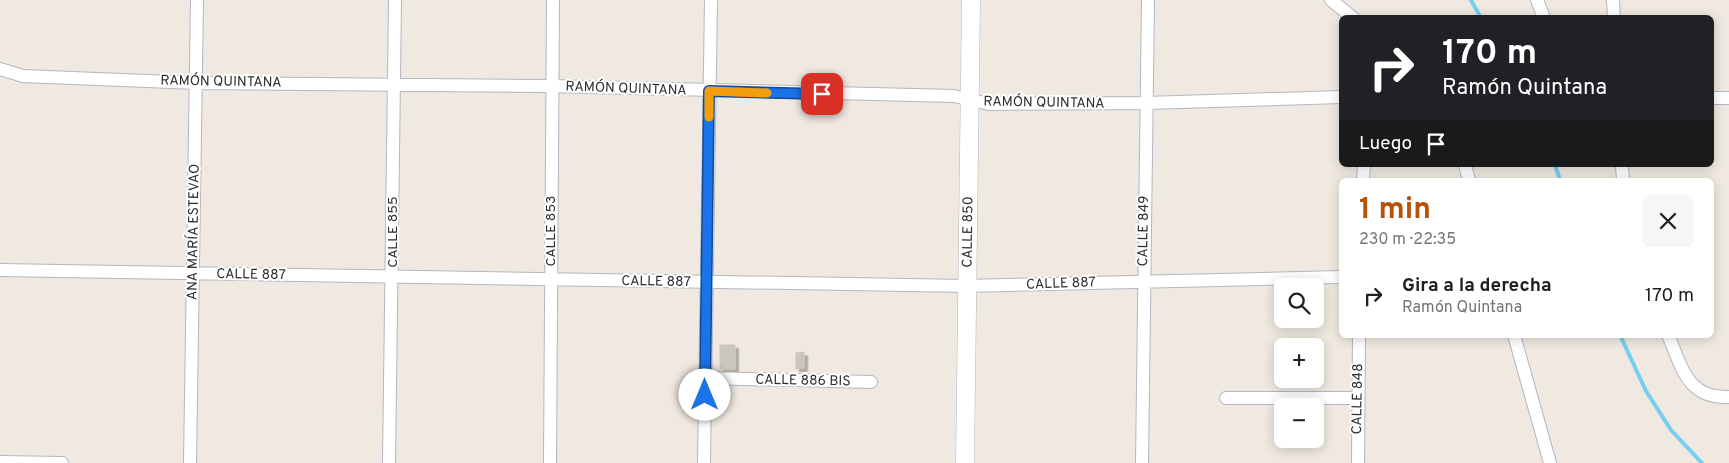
<!DOCTYPE html>
<html lang="es">
<meta charset="utf-8">
<style>
:root{--surface:#fff;--page:#f6f6f6;--text:#202124;--muted:#757577;--accent:#b45309}
body{margin:0;font-family:Overpass,sans-serif;background:var(--page);color:var(--text);height:100vh;display:flex;flex-direction:column;font-size:19px;white-space:nowrap}
*{box-sizing:border-box;margin:0}
p{font-size:16px;color:var(--muted)}
.icon{flex:none;width:28px;height:28px;fill:none;stroke:currentColor;stroke-width:2;stroke-linecap:round;stroke-linejoin:round}
.map{position:relative;flex:1;overflow:hidden}
.panel{position:absolute;left:1339px;top:178px;width:375px;height:160px;display:flex;flex-direction:column;background:var(--surface);border-radius:8px;box-shadow:0 2px 12px #0003}
.panel>*{flex:none}
.banner{position:absolute;left:1339px;top:15px;width:375px;height:152px;border-radius:8px;box-shadow:0 2px 12px #0003;background:#202124;color:#fff;overflow:hidden}
.fabs{position:absolute;left:1274px;top:278px;display:grid;gap:10px}
.fabs a{display:grid;place-items:center;width:50px;height:50px;border-radius:8px;background:var(--surface);box-shadow:0 2px 12px #0003;font-size:25px}
.pin{position:absolute;display:grid;place-items:center;width:42px;height:42px;color:#fff;margin:-21px;border-radius:10px;box-shadow:0 2px 8px #0006}
.me{position:absolute;width:55px;margin:-28px;rotate:0deg;stroke-linejoin:round;filter:drop-shadow(0 0 4px #0008)}
.turn{display:flex;align-items:center;gap:18px;height:105px;padding:0 20px;font-size:22px}
.turn .icon{width:65px;height:65px;stroke-width:2.5}
.turn b{display:block;font-size:35px;line-height:42px}
.then{display:flex;align-items:center;height:48px;padding:0 20px;background:#0003;gap:10px;font-size:19px}
.round{display:grid;place-items:center;flex:none;width:52px;height:52px;border-radius:8px;background:var(--page)}
.summary{display:flex;align-items:center;justify-content:space-between;height:85px;padding:0 20px}
h1{font-size:30px;font-weight:700;line-height:38px;color:var(--accent)}
ul{padding:0;list-style:none}
li{display:flex;align-items:center;gap:15px;height:65px;padding:0 20px}
li div{flex:1}
li b{display:block;font-size:19px}
li em{font-style:normal}
.map>svg:first-child{display:block}
.lines{fill:none;stroke-linecap:round;stroke-linejoin:round}
.stream{stroke:#75cff0;stroke-width:4}
.building{fill:#cbc7bf;stroke:#cbc5ba;filter:url(#shadow)}
.minor-casing{stroke:#b4b7c1;stroke-width:14}
.secondary-casing{stroke:#b4b7c1;stroke-width:19}
.minor{stroke:#fff;stroke-width:12}
.secondary{stroke:#fff;stroke-width:18}
.route-casing{stroke:#114b97;stroke-width:12}
.route{stroke:#1a73e8;stroke-width:9}
.slow{stroke:#f59e0b;stroke-width:9}
.labels{text-anchor:middle;dominant-baseline:central;stroke-width:4;stroke-linejoin:round;paint-order:stroke}
.street-label{font-size:14px;fill:#2e2e2e;stroke:#fff}
</style>
<div class="map">
<svg width="1729" height="463" viewBox="0 0 1729 463">
<defs>
<filter id="shadow"><feDropShadow dx="3.5" dy="3.5" stdDeviation="0" flood-color="#0004"/></filter>
</defs>
<rect width="100%" height="100%" fill="#efe9e1"/>
<g class="lines">
<path class="stream" d="M1471 0 1481 18
M1555 165 1560 180
M1620 335 1646 391 1671 430 1702 463"/>
</g>
<path class="building" d="M720 345H735V369H720Z
M804 352V368L796 369V353Z"/>
<g class="lines">
<defs>
<path id="minor" d="M1331 0 1353 18
M1537 0 1544 18
M1613 0 1614 18
M0 69 23 76 196 83 550 86 954 96 989 104 1146 103 1341 97
M1711 98H1729
M1465 165 1469 180
M1622 165 1623 180
M1363 180 1364 165
M0 270 966 286 1341 277
M1514 335 1550 463
M1668 335C1682 367 1687 399 1729 397
M706 378 871 382
M1226 398H1357
M0 462 62 463
M190 463 197 0
M389 463 395 0
M550 463 553 0
M704 463 711 0
M1142 463 1148 0
M1358 463 1359 335"/>
<g id="secondary">
<path id="s1" d="M965 463 971 0"/>
</g>
</defs>
<use href="#minor" class="minor-casing"/>
<use href="#secondary" class="secondary-casing"/>
<use href="#minor" class="minor"/>
<use href="#secondary" class="secondary"/>
</g>
<g class="lines">
<defs>
<path id="route" d="M705 395 709 91 822 94"/>
</defs>
<use href="#route" class="route-casing"/>
<use href="#route" class="route"/>
<path class="slow" d="M709 117V91L767 93"/>
</g>
<g class="labels">
<g class="street-label">
<text transform="translate(221 82) rotate(1)">RAMÓN QUINTANA</text>
<text transform="translate(626 89) rotate(2)">RAMÓN QUINTANA</text>
<text transform="translate(1044 103) rotate(1)">RAMÓN QUINTANA</text>
<text transform="translate(551 231) rotate(-90)">CALLE 853</text>
<text stroke="none"><textPath href="#s1" startOffset="231">CALLE 850</textPath></text>
<text transform="translate(1144 231) rotate(-89)">CALLE 849</text>
<text transform="translate(194 232) rotate(-89)">ANA MARÍA ESTEVAO</text>
<text transform="translate(393 232) rotate(-90)">CALLE 855</text>
<text transform="translate(251 275) rotate(1)">CALLE 887</text>
<text transform="translate(656 282) rotate(1)">CALLE 887</text>
<text transform="translate(1061 284) rotate(-2)">CALLE 887</text>
<text transform="translate(803 381) rotate(1)">CALLE 886 BIS</text>
<text transform="translate(1358 399) rotate(-89)">CALLE 848</text>
</g>
</g>
</svg>
<div class="fabs">
<a><svg class="icon" aria-label="search" viewBox="0 0 24 24"><circle cx="10" cy="10" r="6"/><path d="M15 15l6 6"/></svg></a>
<a>+</a>
<a>−</a>
</div>
<div class="pin" style="left:822px;top:94px;background:#d93025"><svg class="icon" aria-label="arrive" viewBox="0 0 24 24"><path d="M6 21V4h12l-3 4 3 4H6"/></svg></div>
<svg class="me" style="left:705px;top:395px" viewBox="-20 -20 40 40"><circle r="19" fill="#fff"/><path d="M0-13L10 11 0 6-10 11z" fill="#1a73e8"/></svg>
<div class="banner">
<div class="turn"><svg class="icon" aria-label="right" viewBox="0 0 24 24"><path d="M7 20v-9h11M14 6l5 5-5 5"/></svg><div><b>170 m</b>Ramón Quintana</div></div>
<div class="then">Luego<svg class="icon" aria-label="arrive" viewBox="0 0 24 24"><path d="M6 21V4h12l-3 4 3 4H6"/></svg></div>
</div>
<section class="panel">
<div class="summary"><div><h1>1 min</h1><p>230 m · 22:35</p></div><a class="round"><svg class="icon" aria-label="close" viewBox="0 0 24 24"><path d="M6 6l12 12M18 6L6 18"/></svg></a></div>
<ul>
<li><svg class="icon" aria-label="right" viewBox="0 0 24 24"><path d="M7 20v-9h11M14 6l5 5-5 5"/></svg><div><b>Gira a la derecha</b><p>Ramón Quintana</p></div><em>170 m</em></li>
</ul>
</section>
</div>
